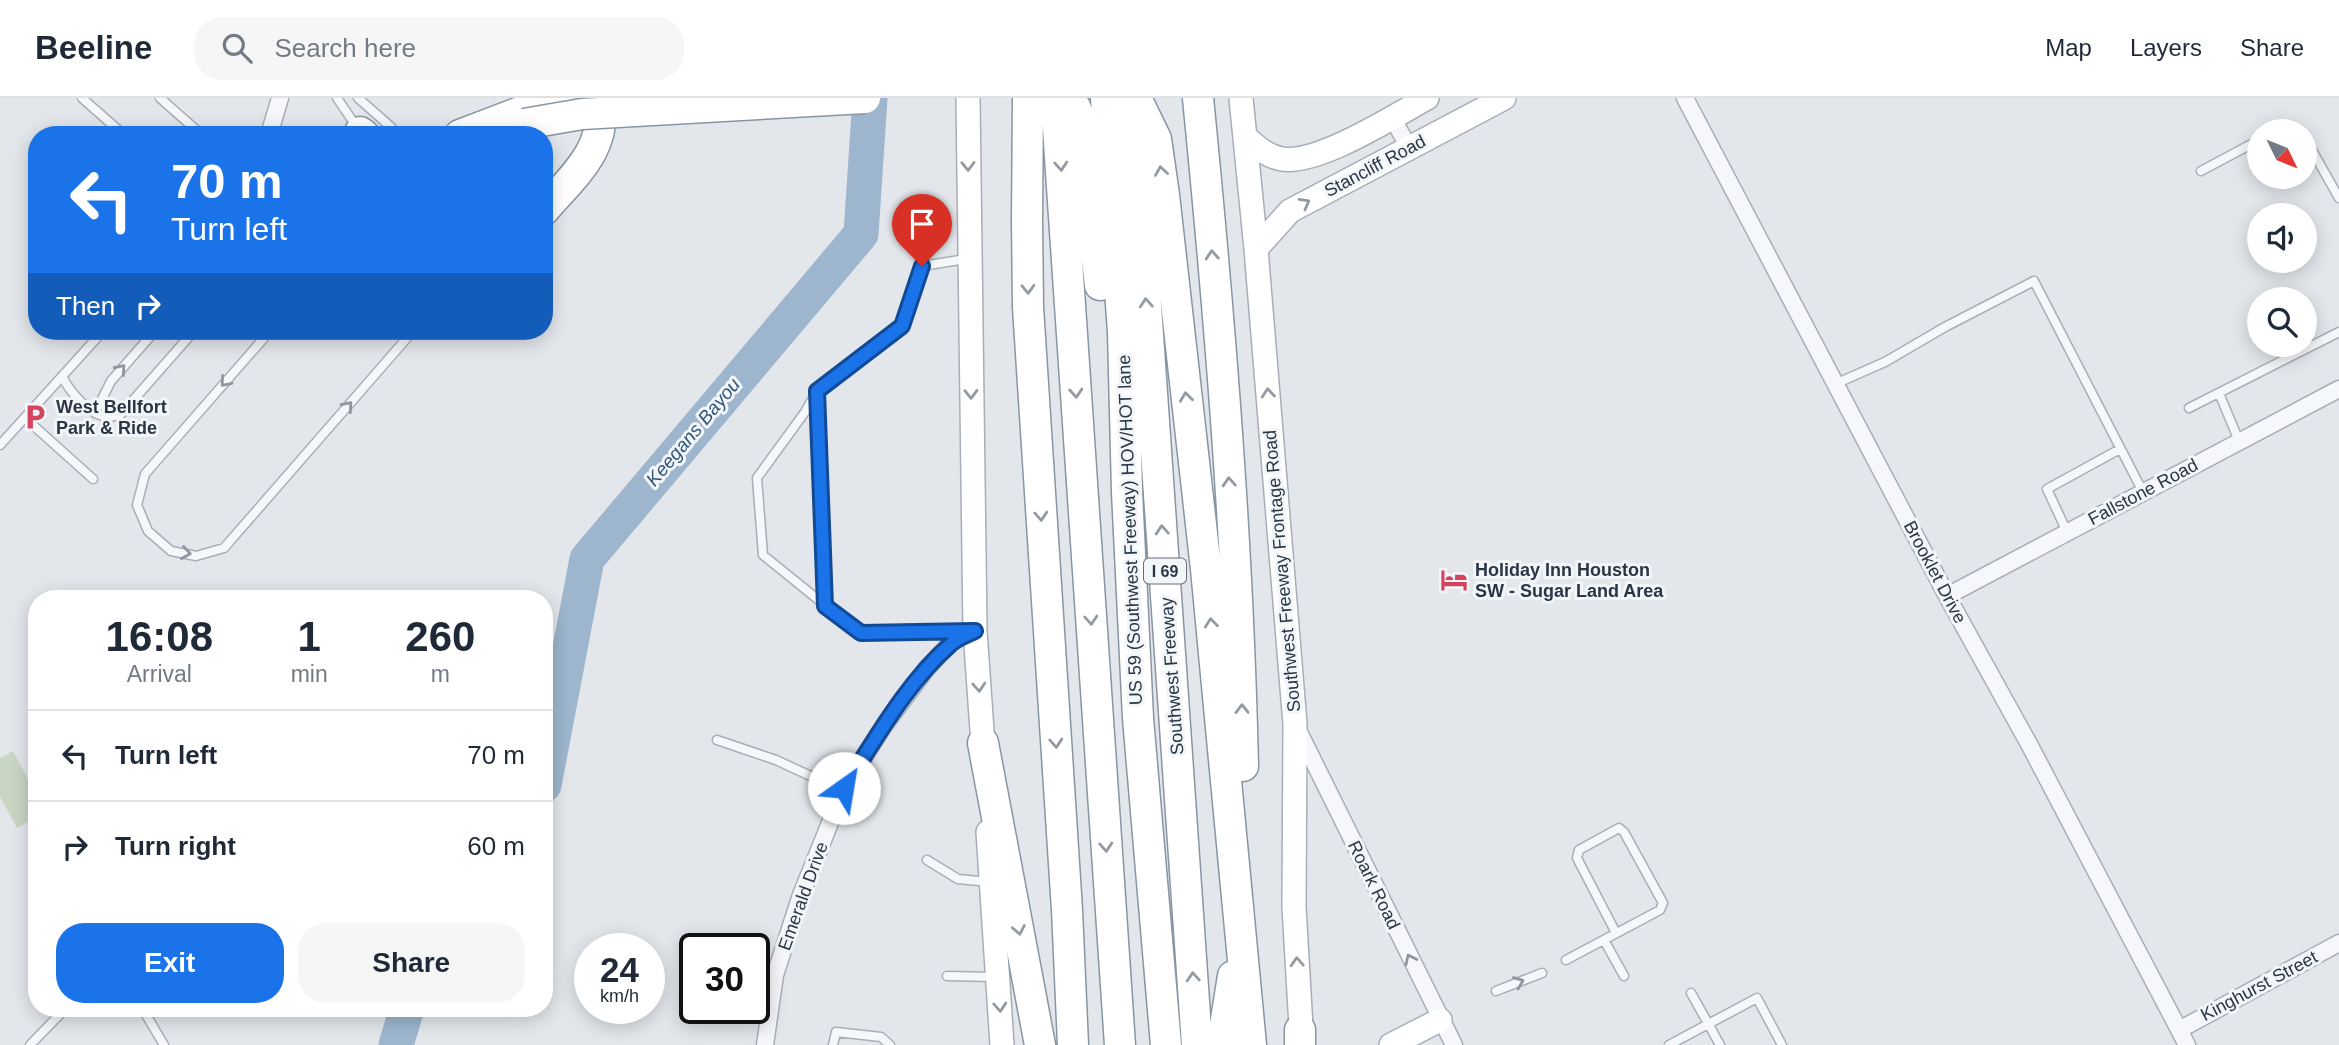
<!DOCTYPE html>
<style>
:root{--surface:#fff;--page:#f6f6f7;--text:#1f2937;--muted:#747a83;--line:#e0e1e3;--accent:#1a73e8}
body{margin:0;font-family:Helvetica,sans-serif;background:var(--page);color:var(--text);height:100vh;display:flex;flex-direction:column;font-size:26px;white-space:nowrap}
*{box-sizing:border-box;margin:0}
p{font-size:23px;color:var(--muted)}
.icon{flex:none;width:38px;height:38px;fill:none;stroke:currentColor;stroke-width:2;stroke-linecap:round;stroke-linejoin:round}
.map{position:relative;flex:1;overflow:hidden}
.panel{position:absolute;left:28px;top:492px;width:525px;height:427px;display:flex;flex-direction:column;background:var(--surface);border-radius:28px;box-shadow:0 4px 18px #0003}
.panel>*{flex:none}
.hud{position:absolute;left:28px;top:28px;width:525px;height:214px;border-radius:28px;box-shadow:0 4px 18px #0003;background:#1a73e8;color:#fff;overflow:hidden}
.needle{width:46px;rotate:133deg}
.fabs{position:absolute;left:2247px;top:21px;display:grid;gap:14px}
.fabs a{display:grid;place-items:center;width:70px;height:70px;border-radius:50%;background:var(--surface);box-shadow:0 4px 18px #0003;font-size:35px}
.speed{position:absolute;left:574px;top:835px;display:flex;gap:14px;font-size:35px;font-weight:700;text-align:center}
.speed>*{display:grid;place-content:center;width:91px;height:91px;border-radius:50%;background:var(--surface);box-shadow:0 4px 18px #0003;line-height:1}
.speed small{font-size:18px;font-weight:400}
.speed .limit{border:4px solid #111;border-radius:10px;background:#fff;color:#111}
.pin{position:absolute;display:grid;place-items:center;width:60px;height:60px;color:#fff;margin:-72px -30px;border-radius:50% 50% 50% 0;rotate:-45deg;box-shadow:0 0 7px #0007}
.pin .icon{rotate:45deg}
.me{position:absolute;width:77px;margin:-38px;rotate:32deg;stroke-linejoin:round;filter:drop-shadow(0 0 5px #0008)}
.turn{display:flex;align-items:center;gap:24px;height:147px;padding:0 28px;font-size:32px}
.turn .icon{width:91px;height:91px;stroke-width:2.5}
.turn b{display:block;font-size:49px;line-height:60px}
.then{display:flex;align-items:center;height:66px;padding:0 28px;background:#0003;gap:14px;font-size:26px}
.eta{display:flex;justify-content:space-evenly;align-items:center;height:119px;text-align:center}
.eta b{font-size:42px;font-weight:800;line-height:49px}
.button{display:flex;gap:14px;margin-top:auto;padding:14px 28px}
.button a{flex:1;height:80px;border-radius:28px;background:var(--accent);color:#fff;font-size:28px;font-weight:800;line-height:80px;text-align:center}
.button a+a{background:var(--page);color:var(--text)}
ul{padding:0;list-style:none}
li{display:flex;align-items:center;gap:21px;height:91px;padding:0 28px;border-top:2px solid var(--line)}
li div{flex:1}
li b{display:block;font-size:26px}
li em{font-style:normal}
header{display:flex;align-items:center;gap:42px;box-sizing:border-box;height:98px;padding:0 35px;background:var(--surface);border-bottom:2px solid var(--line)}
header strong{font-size:33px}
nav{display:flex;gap:38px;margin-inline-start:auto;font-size:24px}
.search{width:490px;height:63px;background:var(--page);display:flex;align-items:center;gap:18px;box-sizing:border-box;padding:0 24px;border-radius:28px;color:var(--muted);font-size:26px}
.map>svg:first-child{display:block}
.green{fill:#c9d6c4}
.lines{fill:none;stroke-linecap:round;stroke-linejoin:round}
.river{stroke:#9db6cd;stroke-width:35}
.lane-casing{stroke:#a8aeb7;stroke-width:11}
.street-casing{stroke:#a8aeb7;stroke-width:19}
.secondary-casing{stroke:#a8aeb7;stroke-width:26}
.highway-casing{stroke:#8995a3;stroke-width:33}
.lane{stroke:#f6f7fa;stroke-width:8}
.street{stroke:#f6f7fa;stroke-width:16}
.secondary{stroke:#fff;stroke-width:23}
.highway{stroke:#fff;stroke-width:30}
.highway-bridge-casing{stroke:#8995a3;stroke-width:33;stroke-linecap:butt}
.highway-bridge{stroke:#fff;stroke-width:30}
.oneway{stroke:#949aa2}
.oneway2{stroke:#9096a0}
.route-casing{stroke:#114b97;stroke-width:18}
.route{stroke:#1a73e8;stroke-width:12}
.labels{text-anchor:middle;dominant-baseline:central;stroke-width:6;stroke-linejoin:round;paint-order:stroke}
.shield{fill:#f3f6f9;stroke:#666f7b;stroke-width:2}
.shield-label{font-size:16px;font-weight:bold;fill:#2a3545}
.street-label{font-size:18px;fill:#2a3545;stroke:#f3f6f9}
.poi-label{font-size:18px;font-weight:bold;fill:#2a3545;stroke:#f3f6f9;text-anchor:start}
.water-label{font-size:19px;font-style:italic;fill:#31557b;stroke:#f3f6f9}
</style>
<header>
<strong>Beeline</strong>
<div class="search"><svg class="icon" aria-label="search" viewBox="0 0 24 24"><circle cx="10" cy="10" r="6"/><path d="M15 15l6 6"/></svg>Search here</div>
<nav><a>Map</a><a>Layers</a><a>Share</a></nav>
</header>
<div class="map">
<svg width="2339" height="947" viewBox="0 0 2339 947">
<rect width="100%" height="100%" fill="#e3e7ec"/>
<path class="green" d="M13 653 37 698V719L17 730 0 699V660Z"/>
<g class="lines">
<path class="river" d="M544 687 587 461 861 136 870 0
M396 947 407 910"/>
<defs>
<path id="lane" d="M82 0 124 37
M160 0 202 37
M337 0 358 31
M358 0 391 29 396 37
M2305 40 2339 100
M2201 73 2259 42
M270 233 145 376 137 407 148 433 171 453 196 458 224 450 413 233
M62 278C69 293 91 319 109 319 113 319 117 317 121 316L194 233
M1835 286 1885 264 1945 229 2034 183 2143 394
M817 293 826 508 763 457 757 380 805 314 817 293 902 228 922 168 966 161
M2219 295 2239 343
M2189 310 2339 234
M95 315 111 283 155 233
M25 320 93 381
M0 347 103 233
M2067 434 2047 391 2120 351
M826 508 861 535 965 533
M717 642 776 662 843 693
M927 762 958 781 989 784
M1604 842 1624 878
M1566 862 1660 812 1663 805 1624 734 1619 730 1579 752 1577 760 1616 835
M947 878 995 879
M1496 893 1542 875
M1691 895 1720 947
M142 910 164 947
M30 947 66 910
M833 947 836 934 881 939 890 947
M1669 947 1757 900 1782 947"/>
<path id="street" d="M1685 0 1947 498 2029 646 2187 947
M1392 19 1409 50
M269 37 280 0
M1947 498 2339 291
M1298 632 1454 947
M2179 932 2339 845
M765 947 775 877 801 797 844 690 885 626 927 570 953 543 975 533"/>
<path id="secondary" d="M968 0 975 533 984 661
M1241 0 1256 151 1295 626 1294 809 1302 946
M1245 39C1257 49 1266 58 1282 61 1318 67 1394 18 1427 0
M1256 151 1290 113 1504 0
M988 734 1002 947
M1391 947 1440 922"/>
<path id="highway" d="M1028 0 1027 123 1028 209 1067 812 1073 947
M1056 0 1120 947
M1067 0 1075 9 1081 23 1100 187
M1106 0 1123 234 1127 394 1138 620 1166 947
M1136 0 1156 41 1164 97 1206 471 1251 947
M1198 0C1220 222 1238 445 1243 668
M1132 5 1197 947
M360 34 364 37
M460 37 541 6 586 0
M544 112C574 77 609 50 599 0
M983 645 1040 947
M1222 947 1233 878
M1300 947V932"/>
</defs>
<use href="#lane" class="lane-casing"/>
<use href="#street" class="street-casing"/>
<use href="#secondary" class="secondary-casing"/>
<use href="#highway" class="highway-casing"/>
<use href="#lane" class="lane"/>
<use href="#street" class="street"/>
<use href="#secondary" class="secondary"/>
<use href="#highway" class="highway"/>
<defs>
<path id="highway-bridge" d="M524 26 582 16 865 0"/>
</defs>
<use href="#highway-bridge" class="highway-bridge-casing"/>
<use href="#highway-bridge" class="highway-bridge"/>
</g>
<defs><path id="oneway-chevron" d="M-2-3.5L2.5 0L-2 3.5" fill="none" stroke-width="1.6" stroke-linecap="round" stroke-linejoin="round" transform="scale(1.75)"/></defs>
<g class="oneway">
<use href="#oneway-chevron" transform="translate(968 68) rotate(89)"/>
<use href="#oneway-chevron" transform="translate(1061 68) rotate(86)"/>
<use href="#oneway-chevron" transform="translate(1161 73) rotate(-99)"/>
<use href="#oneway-chevron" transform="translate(1305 105) rotate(-29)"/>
<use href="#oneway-chevron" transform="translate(1212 157) rotate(-94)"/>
<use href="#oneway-chevron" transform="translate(1028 191) rotate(88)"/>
<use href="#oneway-chevron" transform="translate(1146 205) rotate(-94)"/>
<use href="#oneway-chevron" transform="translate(1076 295) rotate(86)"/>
<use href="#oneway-chevron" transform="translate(1268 295) rotate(-95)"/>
<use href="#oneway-chevron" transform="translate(971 296) rotate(89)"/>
<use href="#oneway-chevron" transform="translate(1186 299) rotate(-97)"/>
<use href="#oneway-chevron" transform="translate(1229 384) rotate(-94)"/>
<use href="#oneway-chevron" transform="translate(1041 418) rotate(86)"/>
<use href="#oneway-chevron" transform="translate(1162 432) rotate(-94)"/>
<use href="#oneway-chevron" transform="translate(1091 522) rotate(86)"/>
<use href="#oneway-chevron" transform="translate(1211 525) rotate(-96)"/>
<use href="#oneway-chevron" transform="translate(979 589) rotate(86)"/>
<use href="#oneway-chevron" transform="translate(1242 611) rotate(-91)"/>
<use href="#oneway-chevron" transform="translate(1056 645) rotate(86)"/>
<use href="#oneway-chevron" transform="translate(1106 749) rotate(86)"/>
<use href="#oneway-chevron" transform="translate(1019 832) rotate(79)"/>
<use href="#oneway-chevron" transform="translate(1297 864) rotate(-93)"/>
<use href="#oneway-chevron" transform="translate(1193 879) rotate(-94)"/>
<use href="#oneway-chevron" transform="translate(1000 909) rotate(86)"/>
</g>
<g class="oneway2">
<use href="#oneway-chevron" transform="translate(121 271) rotate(-49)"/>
<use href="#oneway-chevron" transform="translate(225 284) rotate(131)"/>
<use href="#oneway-chevron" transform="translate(348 308) rotate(-49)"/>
<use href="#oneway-chevron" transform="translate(186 455) rotate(9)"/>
<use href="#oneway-chevron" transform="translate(1410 861) rotate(-116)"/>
<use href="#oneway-chevron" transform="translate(1519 884) rotate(-22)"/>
</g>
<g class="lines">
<defs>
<path id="route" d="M844 690C875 642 907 584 951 546 957 540 967 537 975 533L861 535 825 508 817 293 902 228 922 168"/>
</defs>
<use href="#route" class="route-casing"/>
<use href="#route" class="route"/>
</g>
<defs>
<symbol id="parking-bare" viewBox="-9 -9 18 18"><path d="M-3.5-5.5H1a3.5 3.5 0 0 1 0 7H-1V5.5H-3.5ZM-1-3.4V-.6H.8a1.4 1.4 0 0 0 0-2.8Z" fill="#d5445f" stroke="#f3f6f9" stroke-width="2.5" paint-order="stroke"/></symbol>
<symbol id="hotel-bare" viewBox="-9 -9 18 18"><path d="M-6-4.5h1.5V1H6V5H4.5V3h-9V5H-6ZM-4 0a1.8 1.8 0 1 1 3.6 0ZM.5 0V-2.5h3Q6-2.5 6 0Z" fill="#d5445f" stroke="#f3f6f9" stroke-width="2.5" paint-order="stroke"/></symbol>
</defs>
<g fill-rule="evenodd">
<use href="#parking-bare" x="16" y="300" width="38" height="38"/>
<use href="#hotel-bare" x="1435" y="463" width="38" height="38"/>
</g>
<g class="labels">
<rect class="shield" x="1144" y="460.5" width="42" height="25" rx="5"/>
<g class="shield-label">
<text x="1165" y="473">I 69</text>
</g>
<g class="street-label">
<text transform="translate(1375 68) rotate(-28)">Stancliff Road</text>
<text transform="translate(2143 394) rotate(-28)">Fallstone Road</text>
<text transform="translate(1130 432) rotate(-92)">US 59 (Southwest Freeway) HOV/HOT lane</text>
<text transform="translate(1282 473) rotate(-95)">Southwest Freeway Frontage Road</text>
<text transform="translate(1935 474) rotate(62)">Brooklet Drive</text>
<text transform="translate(1172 578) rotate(-94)">Southwest Freeway</text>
<text transform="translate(1374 787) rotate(64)">Roark Road</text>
<text transform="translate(803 798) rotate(-70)">Emerald Drive</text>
<text transform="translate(2259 888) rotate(-28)">Kinghurst Street</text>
</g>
<g class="poi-label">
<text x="56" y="309">West Bellfort<tspan x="56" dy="21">Park &amp; Ride</tspan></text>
<text x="1475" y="472">Holiday Inn Houston<tspan x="1475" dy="21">SW - Sugar Land Area</tspan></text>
</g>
<g class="water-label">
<text transform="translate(693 334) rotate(-50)">Keegans Bayou</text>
</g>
</g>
</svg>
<div class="fabs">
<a><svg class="needle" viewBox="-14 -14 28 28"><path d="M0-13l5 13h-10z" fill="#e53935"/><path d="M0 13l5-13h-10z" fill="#747a83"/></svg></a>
<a><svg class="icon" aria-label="sound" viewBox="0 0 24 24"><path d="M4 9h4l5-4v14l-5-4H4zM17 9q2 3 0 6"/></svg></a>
<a><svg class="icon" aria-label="search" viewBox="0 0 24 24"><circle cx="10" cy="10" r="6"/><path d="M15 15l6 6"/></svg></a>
</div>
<div class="speed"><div>24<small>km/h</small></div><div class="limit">30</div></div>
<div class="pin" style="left:922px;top:168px;background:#d93025"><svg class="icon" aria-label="arrive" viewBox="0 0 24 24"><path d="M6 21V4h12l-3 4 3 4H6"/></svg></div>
<svg class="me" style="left:844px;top:690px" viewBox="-20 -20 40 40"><circle r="19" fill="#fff"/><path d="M0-13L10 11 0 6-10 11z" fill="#1a73e8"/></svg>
<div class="hud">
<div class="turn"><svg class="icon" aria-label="left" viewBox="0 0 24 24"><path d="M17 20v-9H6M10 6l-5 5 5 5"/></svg><div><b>70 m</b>Turn left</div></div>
<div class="then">Then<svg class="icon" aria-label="right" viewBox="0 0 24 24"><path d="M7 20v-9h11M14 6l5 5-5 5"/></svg></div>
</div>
<section class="panel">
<div class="eta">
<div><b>16:08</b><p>Arrival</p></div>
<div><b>1</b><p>min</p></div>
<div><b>260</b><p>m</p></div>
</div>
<ul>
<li><svg class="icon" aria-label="left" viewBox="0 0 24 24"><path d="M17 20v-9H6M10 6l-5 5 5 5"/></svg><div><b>Turn left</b></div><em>70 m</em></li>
<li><svg class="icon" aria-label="right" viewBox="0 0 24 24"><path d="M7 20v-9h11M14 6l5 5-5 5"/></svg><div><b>Turn right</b></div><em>60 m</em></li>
</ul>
<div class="button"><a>Exit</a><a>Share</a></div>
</section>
</div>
